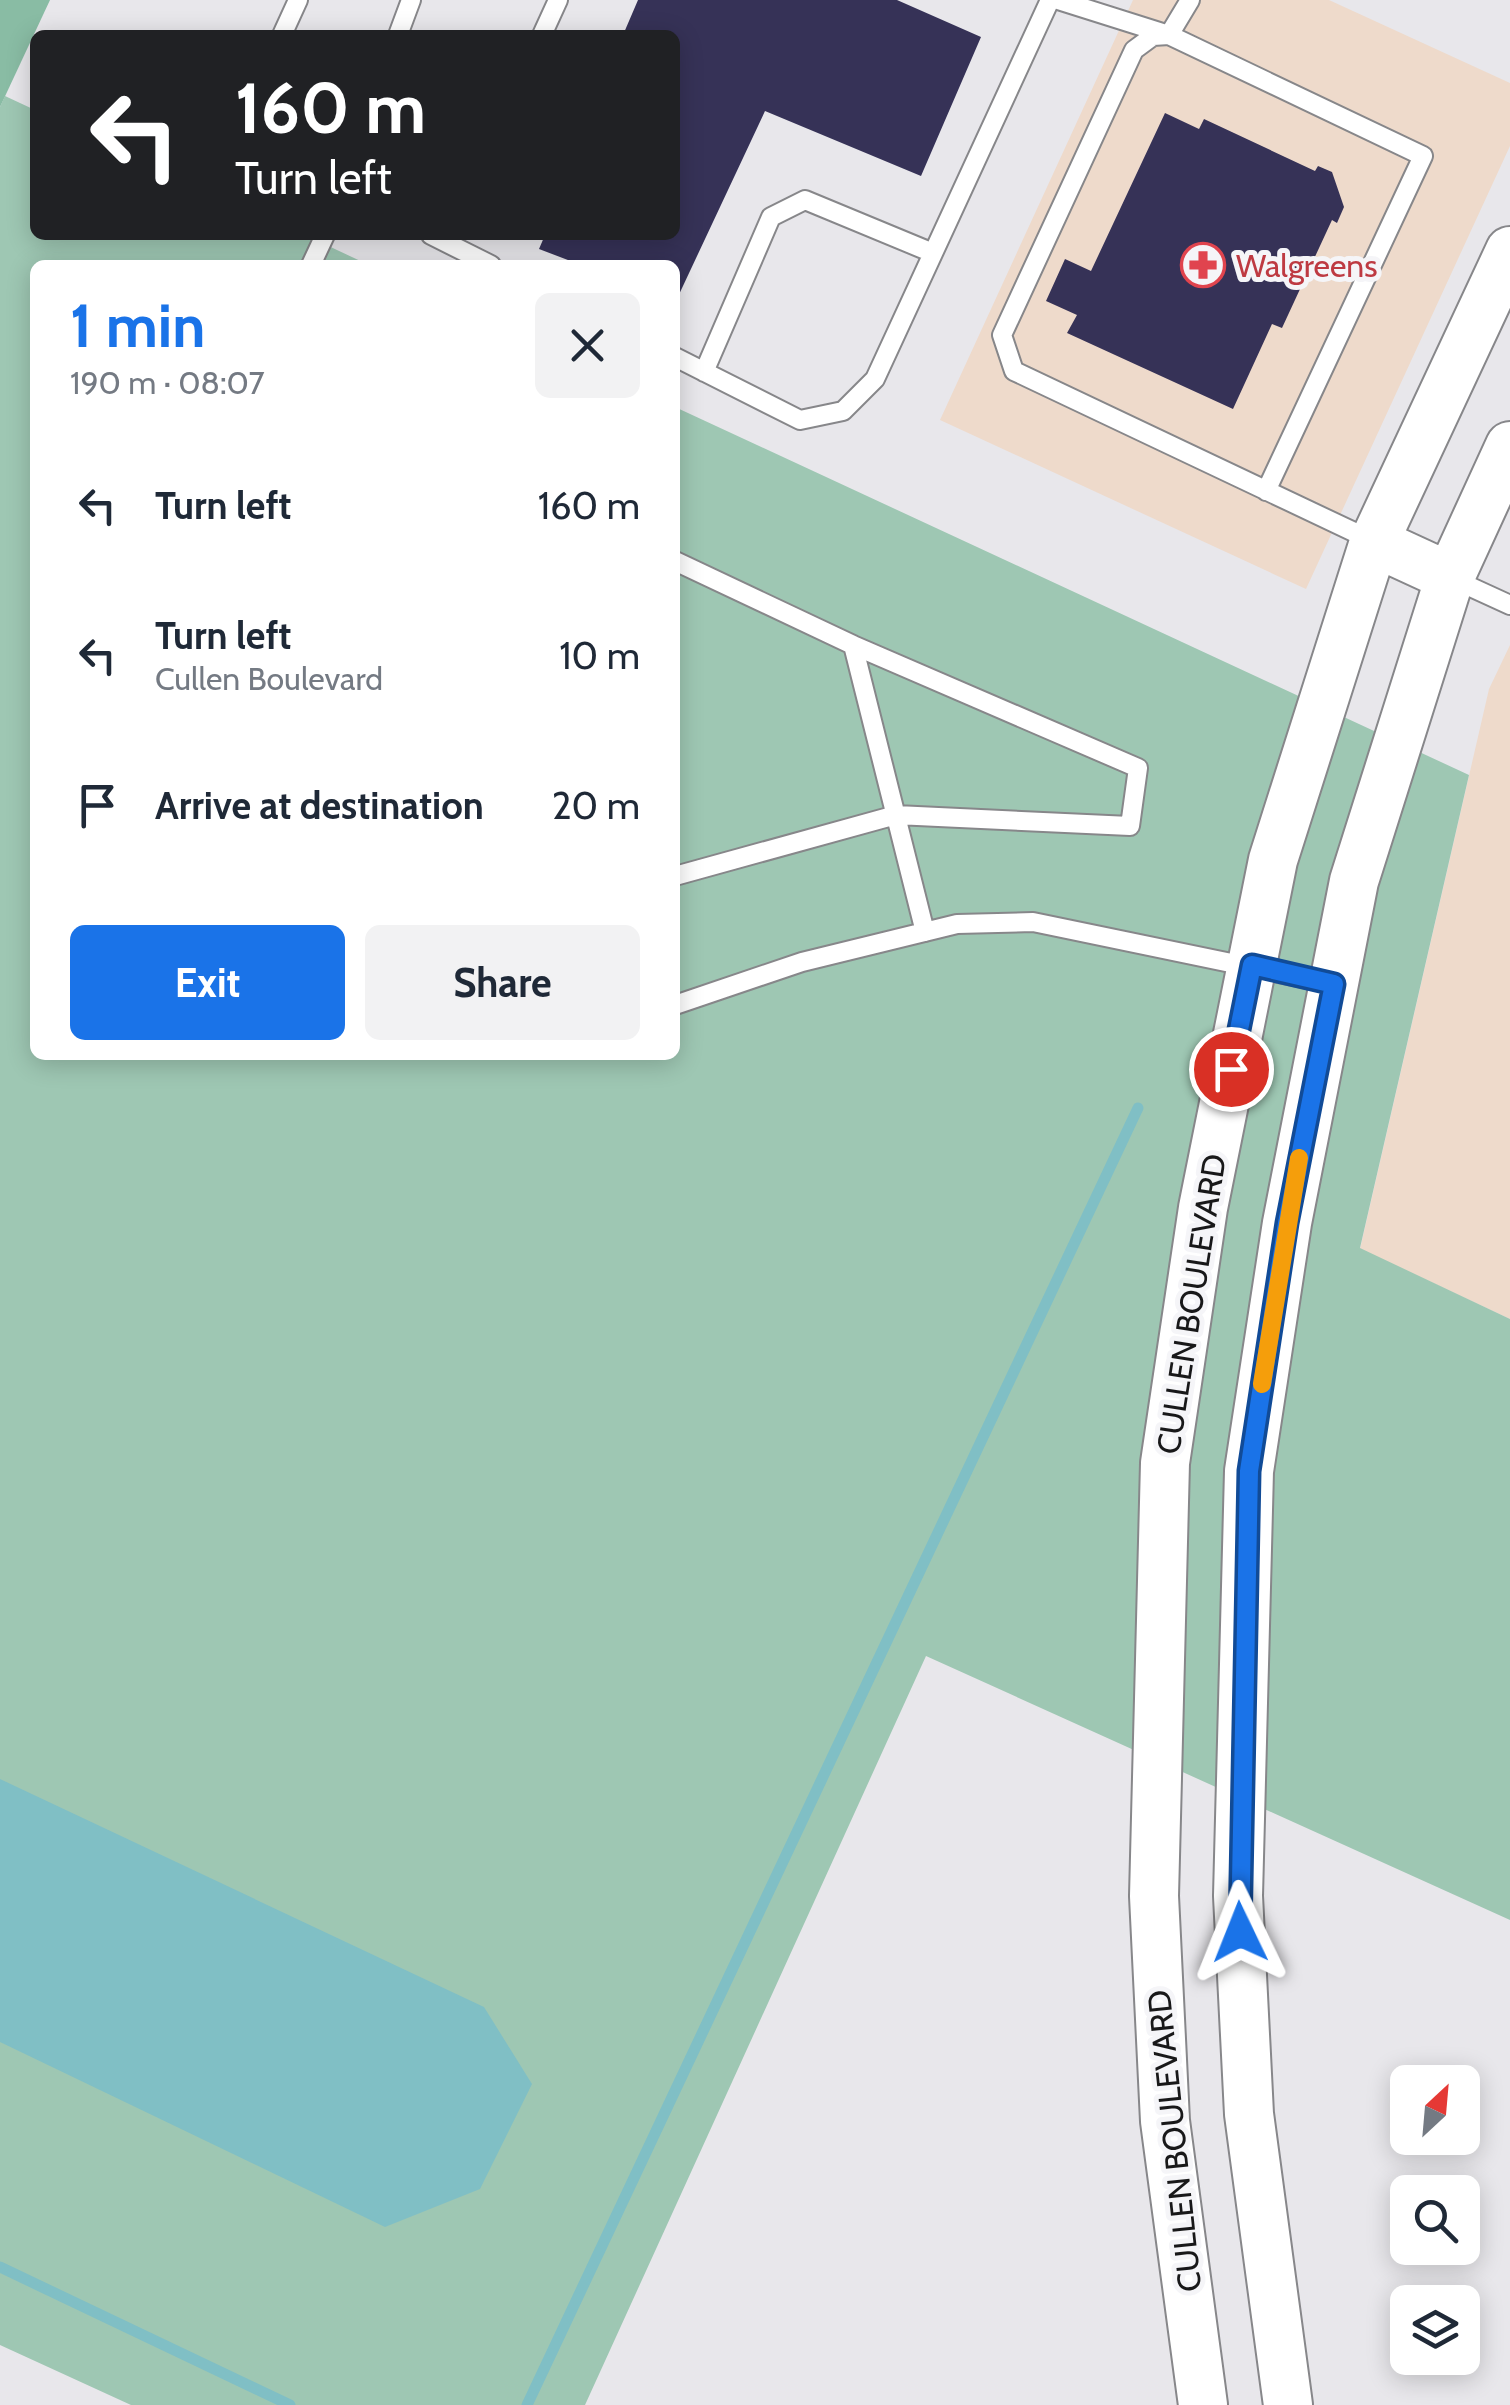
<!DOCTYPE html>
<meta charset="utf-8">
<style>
:root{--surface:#fff;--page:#f2f2f3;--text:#1f2937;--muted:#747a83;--accent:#1a73e8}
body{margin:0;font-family:Cabin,sans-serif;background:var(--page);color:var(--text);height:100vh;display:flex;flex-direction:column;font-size:38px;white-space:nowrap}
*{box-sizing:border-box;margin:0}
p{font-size:32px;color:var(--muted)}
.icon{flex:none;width:55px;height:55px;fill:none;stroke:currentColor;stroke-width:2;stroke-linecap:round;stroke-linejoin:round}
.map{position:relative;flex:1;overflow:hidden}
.sheet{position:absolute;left:30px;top:260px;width:650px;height:800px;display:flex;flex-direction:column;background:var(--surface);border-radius:15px;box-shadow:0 5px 25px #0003}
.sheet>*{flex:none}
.top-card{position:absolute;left:30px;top:30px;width:650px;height:210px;border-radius:15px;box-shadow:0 5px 25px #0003;background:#202124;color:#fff;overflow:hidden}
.needle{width:65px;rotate:26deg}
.buttons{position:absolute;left:1390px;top:2065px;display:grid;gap:20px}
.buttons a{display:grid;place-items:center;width:90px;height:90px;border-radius:15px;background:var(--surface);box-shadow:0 5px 25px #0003;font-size:50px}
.pin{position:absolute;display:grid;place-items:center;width:85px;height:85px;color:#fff;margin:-42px;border:5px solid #fff;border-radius:50%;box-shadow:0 2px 10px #0007}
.me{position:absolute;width:110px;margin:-55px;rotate:358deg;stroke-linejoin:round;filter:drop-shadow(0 0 8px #0008)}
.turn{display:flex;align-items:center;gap:35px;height:210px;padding:0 40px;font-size:45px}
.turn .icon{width:130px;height:130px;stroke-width:2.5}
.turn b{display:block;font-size:70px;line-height:85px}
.round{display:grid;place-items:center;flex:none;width:105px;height:105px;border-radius:15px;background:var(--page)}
.headline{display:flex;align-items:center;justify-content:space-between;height:170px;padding:0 40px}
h1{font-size:60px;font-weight:700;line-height:75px;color:var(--accent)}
.action{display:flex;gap:20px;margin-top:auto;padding:20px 40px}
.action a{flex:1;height:115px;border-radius:15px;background:var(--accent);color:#fff;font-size:40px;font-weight:700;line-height:115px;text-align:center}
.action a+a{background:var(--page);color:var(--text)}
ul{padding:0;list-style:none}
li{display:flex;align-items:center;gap:30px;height:150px;padding:0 40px}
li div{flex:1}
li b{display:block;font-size:38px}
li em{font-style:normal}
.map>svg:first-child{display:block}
.commercial{fill:#eedacb}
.green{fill:#9ec7b3}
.forest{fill:#89bca4}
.water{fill:#80bfc5}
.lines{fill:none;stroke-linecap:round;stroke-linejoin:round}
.stream{stroke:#80bfc5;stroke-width:11}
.building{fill:#363257}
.lane-casing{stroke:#87878a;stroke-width:22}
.secondary-casing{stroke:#87878a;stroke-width:52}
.lane{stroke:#fff;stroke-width:18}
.secondary{stroke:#fff;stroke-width:48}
.route-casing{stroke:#114b97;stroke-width:25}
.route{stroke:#1a73e8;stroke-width:18}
.slow{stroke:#f59e0b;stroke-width:18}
.labels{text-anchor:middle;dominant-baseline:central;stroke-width:10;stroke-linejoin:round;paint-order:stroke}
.health-label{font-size:32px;fill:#be3a42;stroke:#f5f5f8;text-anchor:start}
.street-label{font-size:32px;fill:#181819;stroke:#f5f5f8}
</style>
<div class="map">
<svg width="1510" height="2405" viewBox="0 0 1510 2405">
<rect width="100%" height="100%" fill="#e8e7eb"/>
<path class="commercial" d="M1133 0H1329L1510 83V146L1306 589 940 420Z
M1510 645V1319L1360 1249 1489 689Z"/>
<path class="green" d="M5 96 35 110V235H305L369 265H35V1055H675V407L1469 775 1360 1248 1510 1319V1920L926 1656 585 2405H131L0 2345V107Z"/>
<path class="forest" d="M0 0H50L0 107Z"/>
<path class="water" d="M0 1779 484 2007 532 2084 480 2189 385 2227 0 2042Z"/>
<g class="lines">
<path class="stream" d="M0 2267 290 2405
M527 2405 1138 1108"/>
</g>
<path class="building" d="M638 0H897L981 37 921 176 765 111 675 303V265H581L539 249 545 235H675V35H623Z
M1165 113 1199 129 1204 119 1315 171 1318 166 1332 172 1344 207 1337 223 1332 220 1282 328 1272 324 1233 409 1067 333 1077 315 1046 301 1065 259 1091 271Z"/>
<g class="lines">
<defs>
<path id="lane" d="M1058 0 1169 35 1423 156 1266 491
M282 35 298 0
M398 35 411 0
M542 35 558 0
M1169 35 1153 36 1134 50 1002 335 1014 371 1373 541
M1169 35 1190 0
M431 235 491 265
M311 265 325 235
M675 357 800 420 843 411 875 379 1050 0
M704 372 771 217 805 200 933 253
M675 561 853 645 925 932
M1451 578 1510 605
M675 876 896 815 1130 826 1138 768 853 645
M675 1005 802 962 957 924 1033 922 1332 984"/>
<path id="secondary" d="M1374 542 1450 577
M1203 2405 1165 2121 1154 1896 1165 1463 1203 1208 1273 860 1374 542 1510 251
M1288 2405 1249 2114 1238 1896 1249 1471 1287 1223 1354 881 1450 577 1510 446"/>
</defs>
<use href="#lane" class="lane-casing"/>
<use href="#secondary" class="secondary-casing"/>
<use href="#lane" class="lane"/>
<use href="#secondary" class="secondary"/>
</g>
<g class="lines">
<defs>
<path id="route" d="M1231 1069 1252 965 1334 984 1287 1223 1249 1471 1240 1932"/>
</defs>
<use href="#route" class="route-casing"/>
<use href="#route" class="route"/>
<path class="slow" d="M1262 1384 1299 1158"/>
</g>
<defs>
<symbol id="pharmacy-ring" viewBox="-11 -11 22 22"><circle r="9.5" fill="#f5f5f8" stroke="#e0444e" stroke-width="1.5"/><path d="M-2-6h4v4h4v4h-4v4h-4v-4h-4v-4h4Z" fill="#e0444e"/></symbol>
</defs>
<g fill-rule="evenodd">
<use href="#pharmacy-ring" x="1178" y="240" width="50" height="50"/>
</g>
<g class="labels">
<g class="health-label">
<text x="1236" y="265">Walgreens</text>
</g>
<g class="street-label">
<text transform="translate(1191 1304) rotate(-81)">CULLEN BOULEVARD</text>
<text transform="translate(1174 2141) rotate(-96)">CULLEN BOULEVARD</text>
</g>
</g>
</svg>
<div class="buttons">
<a><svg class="needle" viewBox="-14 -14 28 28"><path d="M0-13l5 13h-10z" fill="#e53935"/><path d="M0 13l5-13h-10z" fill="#747a83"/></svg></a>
<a><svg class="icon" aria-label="search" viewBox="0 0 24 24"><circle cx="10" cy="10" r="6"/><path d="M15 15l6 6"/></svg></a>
<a><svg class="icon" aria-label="layers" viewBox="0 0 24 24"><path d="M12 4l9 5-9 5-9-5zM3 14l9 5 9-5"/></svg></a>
</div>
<div class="pin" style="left:1231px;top:1069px;background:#d93025"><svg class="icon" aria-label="arrive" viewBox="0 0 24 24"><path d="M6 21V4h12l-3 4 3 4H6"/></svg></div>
<svg class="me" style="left:1240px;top:1932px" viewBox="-20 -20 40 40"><path d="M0-17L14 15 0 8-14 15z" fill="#1a73e8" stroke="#fff" stroke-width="4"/></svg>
<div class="top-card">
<div class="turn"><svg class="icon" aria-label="left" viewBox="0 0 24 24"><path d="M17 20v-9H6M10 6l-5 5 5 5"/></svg><div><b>160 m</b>Turn left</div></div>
</div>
<section class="sheet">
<div class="headline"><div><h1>1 min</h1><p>190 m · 08:07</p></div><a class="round"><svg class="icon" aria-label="close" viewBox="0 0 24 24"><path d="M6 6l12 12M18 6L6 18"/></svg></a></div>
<ul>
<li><svg class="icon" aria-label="left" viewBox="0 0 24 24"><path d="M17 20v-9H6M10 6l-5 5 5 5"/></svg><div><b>Turn left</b></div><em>160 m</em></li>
<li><svg class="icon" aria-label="left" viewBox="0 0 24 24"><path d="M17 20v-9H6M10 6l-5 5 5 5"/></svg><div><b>Turn left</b><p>Cullen Boulevard</p></div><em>10 m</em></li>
<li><svg class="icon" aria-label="arrive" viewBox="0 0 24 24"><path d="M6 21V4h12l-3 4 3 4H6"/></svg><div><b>Arrive at destination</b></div><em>20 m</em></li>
</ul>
<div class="action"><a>Exit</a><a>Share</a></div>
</section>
</div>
